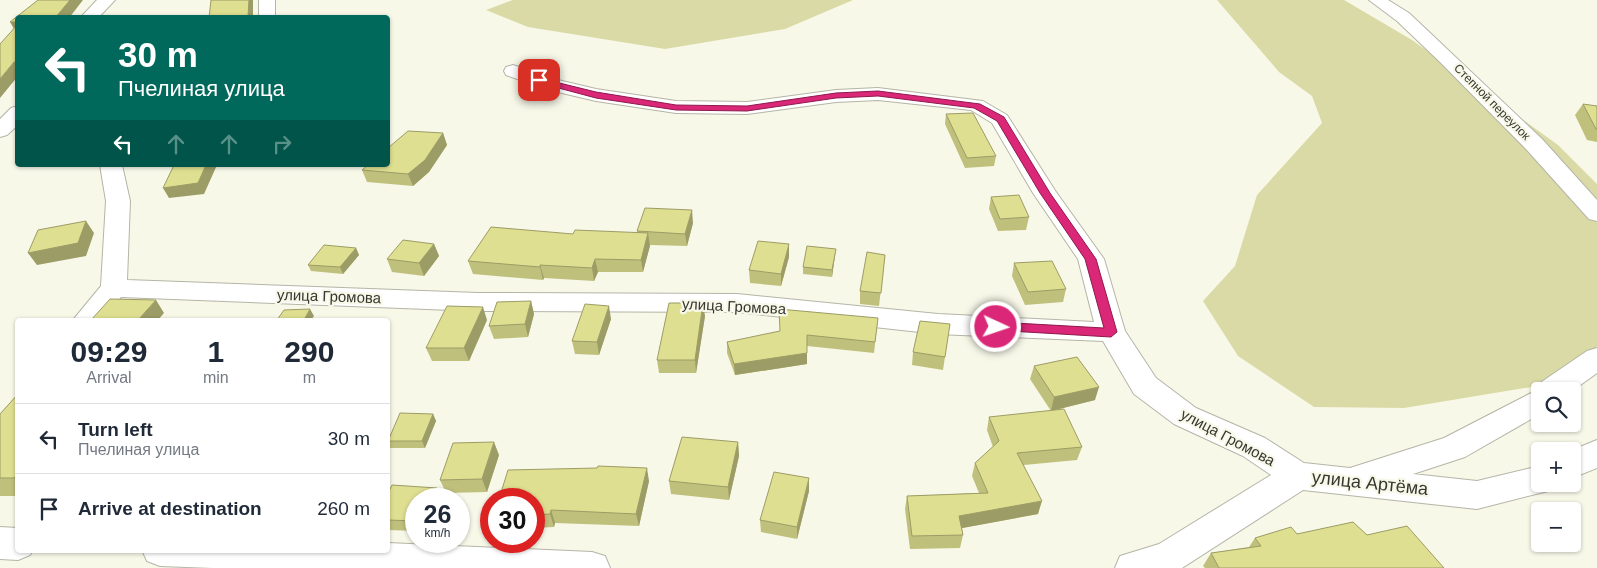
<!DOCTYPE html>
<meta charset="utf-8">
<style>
:root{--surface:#fff;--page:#f6f6f7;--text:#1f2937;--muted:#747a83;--line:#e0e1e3}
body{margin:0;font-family:Helvetica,sans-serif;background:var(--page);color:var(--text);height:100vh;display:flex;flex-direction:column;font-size:19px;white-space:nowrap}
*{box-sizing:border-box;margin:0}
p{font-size:16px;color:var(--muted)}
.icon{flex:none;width:28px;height:28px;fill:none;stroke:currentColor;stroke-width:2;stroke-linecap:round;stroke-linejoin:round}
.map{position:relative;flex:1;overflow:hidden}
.side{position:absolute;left:15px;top:318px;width:375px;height:235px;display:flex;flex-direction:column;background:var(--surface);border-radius:5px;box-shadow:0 1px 4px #0004}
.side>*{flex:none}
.guide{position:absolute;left:15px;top:15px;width:375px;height:152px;border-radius:5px;box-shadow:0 1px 4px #0004;background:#00695c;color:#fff;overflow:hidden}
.buttons{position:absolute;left:1531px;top:382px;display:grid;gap:10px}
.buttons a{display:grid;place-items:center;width:50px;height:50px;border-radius:5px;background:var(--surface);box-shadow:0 1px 4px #0004;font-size:25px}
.speed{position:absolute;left:405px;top:488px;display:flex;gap:10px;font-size:25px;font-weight:700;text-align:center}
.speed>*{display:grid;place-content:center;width:65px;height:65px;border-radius:50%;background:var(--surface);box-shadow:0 1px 4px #0004;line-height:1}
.speed small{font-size:12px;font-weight:400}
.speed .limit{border:8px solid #d22;background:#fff;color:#111}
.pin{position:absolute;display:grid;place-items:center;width:42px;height:42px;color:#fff;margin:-21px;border-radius:10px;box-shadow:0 2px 8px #0006}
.me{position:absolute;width:55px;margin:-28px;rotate:93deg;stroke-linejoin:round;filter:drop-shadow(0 0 4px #0008)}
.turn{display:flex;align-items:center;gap:18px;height:105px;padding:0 20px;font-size:22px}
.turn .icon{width:65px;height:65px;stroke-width:2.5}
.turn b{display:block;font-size:35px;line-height:42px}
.lanes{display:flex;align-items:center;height:48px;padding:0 20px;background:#0003;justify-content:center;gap:25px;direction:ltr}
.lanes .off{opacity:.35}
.eta{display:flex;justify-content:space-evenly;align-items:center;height:85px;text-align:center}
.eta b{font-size:30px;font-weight:700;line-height:35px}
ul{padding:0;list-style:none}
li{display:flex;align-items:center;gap:15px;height:70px;padding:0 20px;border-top:1px solid var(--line)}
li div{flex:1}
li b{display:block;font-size:19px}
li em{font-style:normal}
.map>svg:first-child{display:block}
.green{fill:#dadaa6}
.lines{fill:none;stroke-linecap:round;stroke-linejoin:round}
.minor-casing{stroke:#b5b5a7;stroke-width:2}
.minor{fill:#fff;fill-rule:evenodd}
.wall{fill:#c0c07d}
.shaded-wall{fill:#9c9c66}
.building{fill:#dfdf91;stroke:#9c9c66}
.route{fill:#db2777;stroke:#8e194d}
.labels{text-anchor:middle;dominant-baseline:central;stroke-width:4.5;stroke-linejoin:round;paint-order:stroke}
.far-street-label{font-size:12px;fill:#373731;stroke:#f8f8e9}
.street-label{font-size:15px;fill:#373731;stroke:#f8f8e9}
.near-street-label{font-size:18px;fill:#373731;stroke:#f8f8e9}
</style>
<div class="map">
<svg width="1597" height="568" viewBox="0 0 1597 568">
<rect width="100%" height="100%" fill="#f8f8e9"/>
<path class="green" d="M513 0H853L785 29 665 49 528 27 486 10Z
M1217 0H1344L1412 40 1558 145 1597 184V367L1561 382 1404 408 1314 407 1238 356 1203 301 1235 266 1257 195 1322 123 1312 96 1279 72Z"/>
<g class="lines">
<defs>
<path id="minor" d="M97 0H115L98 18H80Z
M259 0H275V18H259Z
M1369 0H1388L1409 13 1542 139 1597 200V221L1589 219 1526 149 1440 62 1397 21Z
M513 65 558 80 596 89 676 101 747 102 836 90 878 88 983 101 1007 115 1056 192 1104 259 1125 331 1156 378 1196 408 1265 438 1304 463 1350 468 1444 438 1537 390 1540 383 1587 351 1597 348V373L1572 391H1540V414L1465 457 1413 474 1477 481 1540 466V484H1555L1552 490 1477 509 1303 490 1182 568H1115L1120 556 1159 544 1271 475 1243 456 1174 424 1134 394 1103 341 938 334 737 312 478 311 121 297 102 320H73L101 286 106 201 100 165H122L130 201 127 280 478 293 737 294 938 314 1094 322 1078 259 1033 193 992 123 971 110 878 100 836 102 747 114 676 113 596 101 545 89 506 75 504 71 506 67Z
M18 106V125L7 135 0 137V119L11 108Z
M1597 440V468L1572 478V451H1570Z
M0 527 18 528V550H33L30 555 18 560 0 559Z
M388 543 592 552 605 556 610 568H213L160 566 147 561 142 550H388Z"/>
</defs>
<use href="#minor" class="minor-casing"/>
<use href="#minor" class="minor"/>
</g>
<path class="wall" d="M1583 104 1597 106V142L1587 140 1575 115Z
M946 114 996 156 994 166 965 168 945 124Z
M443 133 447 145 429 172 413 186 367 182 362 170Z
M991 197 1029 217 1026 230 998 231 989 209Z
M693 223 687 246 650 245 643 272H598L594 281 544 278 543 280 473 274 468 261 573 234 637 233V231Z
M434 244 439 256 424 276 392 272 387 259Z
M356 248 359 255 343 274 311 271 308 265Z
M836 249 835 255 832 277 803 274V267Z
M885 255 879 306 860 304V291Z
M789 257 781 286 750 283 749 270Z
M1014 263 1066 289 1063 302 1025 305 1012 276Z
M531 301 534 314 528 337 494 339 489 326Z
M705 316 696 373H659L657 360Z
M878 318 874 353 807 346V364L735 375 727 353V342Z
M611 319 599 355 575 354 572 341Z
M487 320 469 361H432L426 348Z
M950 324 943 370 912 365 913 352Z
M1034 366 1095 400 1051 411 1030 379Z
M18 394V496H0V414Z
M433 414 436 421 425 448H390L388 441Z
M989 417 1082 447 1077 460 1024 465 1038 514 962 528 963 535 960 548 910 549 905 509 907 496 979 493 972 476 975 463 993 447 987 430Z
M738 442 739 456 729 500 671 494 669 481Z
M499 455 487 492 446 493 440 480Z
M649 481 639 526 555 523 554 527 534 528V499Z
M437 488 442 499H416V531L388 530V493Z
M809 491 797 539 761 532 760 520Z
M1297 534 1367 535 1444 568H1205L1203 566 1211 553 1249 547 1255 538Z"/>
<path class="shaded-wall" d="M70 0H83L69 18H55Z
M249 0H253V18H242Z
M10 22H18V32H16Z
M14 62H18V76L0 98V79Z
M443 133 447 145 429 172 413 186 408 174Z
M206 165H217L204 194 169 198 163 188Z
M692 210 693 223 687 246 685 234Z
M86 221 94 233 86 256 37 265 28 253Z
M648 233 650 246 643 272 641 260Z
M434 244 439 256 424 276 419 263Z
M789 244V257L781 286V274Z
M356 248 359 255 343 274 340 267Z
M836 249 835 255 832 277V270Z
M595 259 598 272 594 281 592 268Z
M540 265 544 278 543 280 540 267Z
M156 300 164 313 158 320H138Z
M531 301 534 314 528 337 525 324Z
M703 303 705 316 696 373 695 360Z
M609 306 611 319 599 355 597 342Z
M483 307 487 320 469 361 464 348Z
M310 309 314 316 311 320H304Z
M807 353V364L735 375 734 364Z
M1099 387 1095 400 1051 411 1054 397Z
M433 414 436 421 425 448 422 441Z
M494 442 499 455 487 492 482 479Z
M738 442 739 456 729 500 728 487Z
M647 468 649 481 639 526 636 514Z
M18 474V482L14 478Z
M809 478V491L797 539V527Z
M437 488 442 499H432Z
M1042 501 1038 514 957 529 959 516Z
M551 510 555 523 554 527 550 514Z"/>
<path class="building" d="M38 0H70L55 18H18V22H10Z
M211 0H249L248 16 242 18H209Z
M18 24V62H14L0 79V44Z
M1583 104 1597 106V129H1596Z
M973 113 996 156 967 158 946 114Z
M408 131 443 133 425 160 408 174 362 170 368 165H388V148Z
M174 165H206L198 183 163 188Z
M1019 195 1029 217 1000 219 991 197Z
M645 208 692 210 685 234 637 231Z
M86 221 78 243 28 253 38 230Z
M491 227 573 234 575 230 648 233 641 260 595 259 592 268 540 265V267L468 261Z
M403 240 434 244 419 263 387 259Z
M758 241 789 244 781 274 749 270Z
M324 245 356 248 340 267 308 265Z
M807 246 836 249 832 270 803 267Z
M867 252 885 255 881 293 860 291Z
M1052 261 1066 289 1028 292 1014 263Z
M110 299 156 300 138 320H91Z
M531 301 525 324 489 326 497 302Z
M669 303H703L695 360H657Z
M585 304 609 306 597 342 572 341Z
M447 306 483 307 464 348H426Z
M310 309 304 320H277L284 310Z
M779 309 878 318 875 342 807 335V353L734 364 727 342 780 331Z
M920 321 950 324 945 357 913 352Z
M1077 357 1099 387 1054 397 1034 366Z
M18 394V474L14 478H0V414Z
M1064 409 1082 447 1017 453 1042 501 959 516 963 535 912 536 907 496 988 493 975 463 999 441 989 417Z
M400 413 433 414 422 441H388Z
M682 437 738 442 728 487 669 481Z
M494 442 482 479 440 480 453 443Z
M598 466 647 468 636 514 551 510 550 514 534 515V499H499L508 470 597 468Z
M774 472 809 478 797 527 760 520Z
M392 485 437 488 432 499H416V521L388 520V493Z
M1353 522 1367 535 1407 526 1444 568H1219L1211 553 1261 546 1255 538 1291 527 1297 534Z"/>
<path class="route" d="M539 78 596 92 676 105 747 106 836 93 878 91 980 104 1004 117 1050 193 1096 259 1117 332 1111 337 992 330 990 327 992 324 996 322 1104 328 1085 259 1040 193 997 121 974 108 878 96 836 98 747 111 676 110 596 98 536 82 535 80Z"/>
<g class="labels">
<g class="far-street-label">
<text transform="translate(1492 102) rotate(45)">Степной переулок</text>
</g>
<g class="street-label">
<text transform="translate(329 296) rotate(2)">улица Громова</text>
<text transform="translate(734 306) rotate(3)">улица Громова</text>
<text transform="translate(1228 437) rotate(28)">улица Громова</text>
</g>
<g class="near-street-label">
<text transform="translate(1370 483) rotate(6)">улица Артёма</text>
</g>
</g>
</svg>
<div class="buttons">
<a><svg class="icon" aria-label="search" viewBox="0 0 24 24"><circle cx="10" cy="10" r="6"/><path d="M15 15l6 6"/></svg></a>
<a>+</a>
<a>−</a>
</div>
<div class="speed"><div>26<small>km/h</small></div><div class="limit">30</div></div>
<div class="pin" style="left:539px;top:80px;background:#d93025"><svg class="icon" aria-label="arrive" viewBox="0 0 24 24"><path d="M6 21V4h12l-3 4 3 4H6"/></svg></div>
<svg class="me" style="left:996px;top:327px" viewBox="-20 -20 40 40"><circle r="17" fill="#db2777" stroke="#fff" stroke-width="3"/><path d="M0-11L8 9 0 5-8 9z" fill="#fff"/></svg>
<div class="guide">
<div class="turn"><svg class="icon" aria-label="left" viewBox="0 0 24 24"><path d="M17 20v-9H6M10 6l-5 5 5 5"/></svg><div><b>30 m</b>Пчелиная улица</div></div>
<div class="lanes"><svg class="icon" aria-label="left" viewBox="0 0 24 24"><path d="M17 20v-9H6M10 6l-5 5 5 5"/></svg><svg class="icon off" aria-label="ahead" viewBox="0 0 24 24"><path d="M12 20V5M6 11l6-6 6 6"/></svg><svg class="icon off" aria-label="ahead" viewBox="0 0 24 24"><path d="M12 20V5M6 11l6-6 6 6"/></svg><svg class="icon off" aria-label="right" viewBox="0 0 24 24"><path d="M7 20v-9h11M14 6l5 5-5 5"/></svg></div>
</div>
<section class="side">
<div class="eta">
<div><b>09:29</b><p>Arrival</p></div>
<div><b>1</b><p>min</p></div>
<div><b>290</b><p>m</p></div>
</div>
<ul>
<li><svg class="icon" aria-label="left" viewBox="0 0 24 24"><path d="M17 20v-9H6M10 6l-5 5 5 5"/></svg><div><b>Turn left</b><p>Пчелиная улица</p></div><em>30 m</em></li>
<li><svg class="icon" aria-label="arrive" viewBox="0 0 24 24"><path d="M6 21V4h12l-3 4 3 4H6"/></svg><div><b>Arrive at destination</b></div><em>260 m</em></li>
</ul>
</section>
</div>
